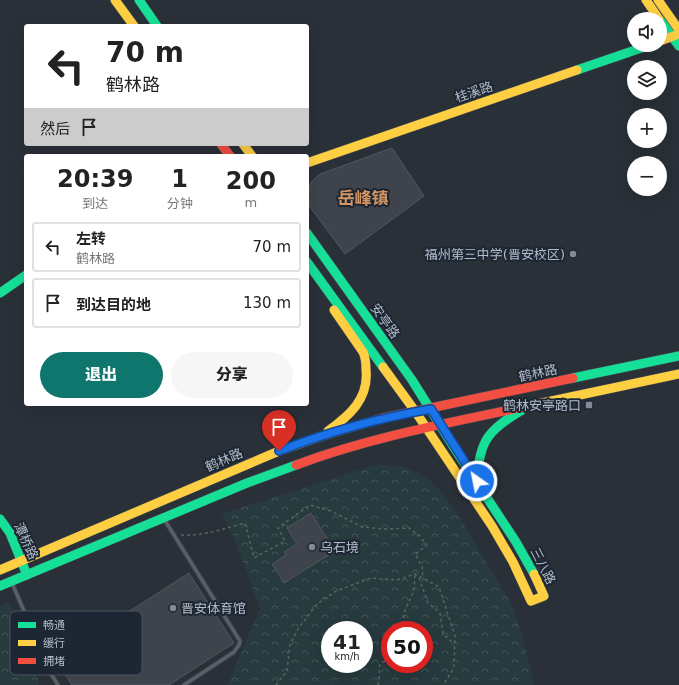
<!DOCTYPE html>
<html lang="zh">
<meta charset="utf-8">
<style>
:root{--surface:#fff;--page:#f6f6f6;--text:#222;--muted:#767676;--line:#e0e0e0;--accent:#0f766e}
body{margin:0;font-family:"DejaVu Sans","Noto Sans SC",sans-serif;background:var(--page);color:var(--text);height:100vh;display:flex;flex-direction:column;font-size:15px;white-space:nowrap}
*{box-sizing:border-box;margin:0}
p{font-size:13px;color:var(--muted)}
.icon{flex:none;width:22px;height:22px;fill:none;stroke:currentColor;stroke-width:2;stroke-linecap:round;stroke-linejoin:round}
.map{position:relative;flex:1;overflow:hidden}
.details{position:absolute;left:24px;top:154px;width:285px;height:252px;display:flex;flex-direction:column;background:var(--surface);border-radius:4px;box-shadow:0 4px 16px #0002}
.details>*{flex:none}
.banner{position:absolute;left:24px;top:24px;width:285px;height:122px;border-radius:4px;box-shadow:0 4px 16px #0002;background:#fff;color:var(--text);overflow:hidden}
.tools{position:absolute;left:627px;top:12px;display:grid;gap:8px}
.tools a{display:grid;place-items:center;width:40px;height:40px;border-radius:50%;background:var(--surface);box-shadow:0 4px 16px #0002;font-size:20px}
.speed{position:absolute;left:321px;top:621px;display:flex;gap:8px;font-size:20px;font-weight:700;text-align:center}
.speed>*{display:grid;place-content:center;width:52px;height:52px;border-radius:50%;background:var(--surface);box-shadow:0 4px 16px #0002;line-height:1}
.speed small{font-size:10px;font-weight:400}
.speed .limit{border:6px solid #d22;background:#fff;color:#111}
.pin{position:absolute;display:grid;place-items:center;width:34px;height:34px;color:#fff;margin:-41px -17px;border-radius:50% 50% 50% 0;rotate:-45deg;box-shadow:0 0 4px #0007}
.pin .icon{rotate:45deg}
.me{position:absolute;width:44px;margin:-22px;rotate:327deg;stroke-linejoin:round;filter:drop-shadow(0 0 3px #0008)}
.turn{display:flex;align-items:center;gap:14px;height:84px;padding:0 16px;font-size:18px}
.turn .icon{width:52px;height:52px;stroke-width:2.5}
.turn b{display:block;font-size:28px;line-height:34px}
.then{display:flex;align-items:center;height:38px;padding:0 16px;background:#0003;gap:8px;font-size:15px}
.eta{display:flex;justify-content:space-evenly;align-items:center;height:68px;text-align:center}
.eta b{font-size:24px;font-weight:800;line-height:28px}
.button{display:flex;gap:8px;margin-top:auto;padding:8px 16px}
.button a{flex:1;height:46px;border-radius:24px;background:var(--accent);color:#fff;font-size:16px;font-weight:800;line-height:46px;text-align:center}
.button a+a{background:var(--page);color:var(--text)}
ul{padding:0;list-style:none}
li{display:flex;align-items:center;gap:12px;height:50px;margin:0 8px 6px;padding:0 8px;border:2px solid var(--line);border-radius:4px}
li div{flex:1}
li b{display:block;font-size:15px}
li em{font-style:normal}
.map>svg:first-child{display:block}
.park{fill:url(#park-crowns);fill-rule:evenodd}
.building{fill:#3f444c;stroke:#52575f}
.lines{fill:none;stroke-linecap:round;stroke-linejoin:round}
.lane-casing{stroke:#484c55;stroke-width:4.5}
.fast-casing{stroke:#484c55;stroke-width:10}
.slow-casing{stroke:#484c55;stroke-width:10}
.jam-casing{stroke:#484c55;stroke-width:10}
.path{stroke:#5c6268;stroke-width:1.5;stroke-dasharray:3 3;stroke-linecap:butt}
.lane{stroke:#5a5e66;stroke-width:3}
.fast{stroke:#16e098;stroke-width:9}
.slow{stroke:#ffcf43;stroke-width:9}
.jam{stroke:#f24e42;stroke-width:9}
.route-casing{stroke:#114b97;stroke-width:10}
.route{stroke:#1a73e8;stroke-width:7}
.poi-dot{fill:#848b96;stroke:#1d2633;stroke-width:1.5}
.labels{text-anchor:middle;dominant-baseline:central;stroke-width:4;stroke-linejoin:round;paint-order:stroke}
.street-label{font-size:13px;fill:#b4bcc9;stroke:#1d2633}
.poi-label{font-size:13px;fill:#b4bcc9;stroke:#1d2633;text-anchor:end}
.district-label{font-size:17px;font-weight:bold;fill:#d59563;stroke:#1d2633}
.key{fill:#1d2633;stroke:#4a5360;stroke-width:1}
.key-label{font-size:11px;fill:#b4bcc9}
</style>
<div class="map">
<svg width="679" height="685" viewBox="0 0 679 685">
<defs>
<pattern id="park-crowns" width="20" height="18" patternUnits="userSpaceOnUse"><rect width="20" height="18" fill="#273a3e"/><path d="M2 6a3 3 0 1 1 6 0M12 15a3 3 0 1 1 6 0" fill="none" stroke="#445559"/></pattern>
</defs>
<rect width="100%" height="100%" fill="#2a3038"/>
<path class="park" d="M374 465C393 464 411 467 426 478 453 498 474 543 492 572 499 584 509 596 513 609 522 633 529 659 533 685H227L260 609 234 538 222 514ZM330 630H364V664H330ZM390 630H424V664H390Z
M9 602 36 671 39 685H0V606Z"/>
<path class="building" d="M392 148 424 196 345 254 310 207 308 195 310 185 312 181 320 174Z
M311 513 335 551 284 583 272 564 286 555 284 552 297 544 287 528Z
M189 573 234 643 169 685H72L55 659Z"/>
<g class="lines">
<defs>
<path id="lane" d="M164 519 240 641 239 645 234 652 184 685
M12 583 27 618 41 658 58 685"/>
<path id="fast" d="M139 0 157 26
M660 20 679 46
M577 70 650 45
M307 233 412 380 455 449 516 542 534 574
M307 262 383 367
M0 293 26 275
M573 378 679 356
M477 481C479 441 488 430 522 410
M0 519 10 533 27 575
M0 586 247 483 296 465"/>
<path id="slow" d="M115 0 134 26
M646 0 659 19
M658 0 679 30
M660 41 676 35
M243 144 252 156
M307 163 577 70
M383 367 415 411 492 526 513 562 531 601 544 596 534 574
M542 403 679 374
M328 431C349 416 369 399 366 370 366 364 366 358 363 352L334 310
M0 570 279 451 322 436"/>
<path id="jam" d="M221 144 230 156
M322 436 383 418 573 378
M296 465C376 435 460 421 542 403"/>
</defs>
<use href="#lane" class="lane-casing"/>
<use href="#fast" class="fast-casing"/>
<use href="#slow" class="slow-casing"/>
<use href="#jam" class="jam-casing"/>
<path class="path" d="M181 535C203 536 223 529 245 523L254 558 285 541 278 528 310 505 331 511 362 527 385 529 409 528 421 537 426 546 415 554 422 566 423 579
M419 578 428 603 440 613 443 634 454 644
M402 630 405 610 414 591 415 574
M276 685 287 671 290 644 298 629 317 604 336 591 371 578 397 580 415 574 439 587 455 636 454 668 443 685
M378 685 379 681 380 664 390 658"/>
<use href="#lane" class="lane"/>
<use href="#fast" class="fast"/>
<use href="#slow" class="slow"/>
<use href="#jam" class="jam"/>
</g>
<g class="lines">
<defs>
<path id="route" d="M279 451C328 432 379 418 431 409L477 481"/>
</defs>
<use href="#route" class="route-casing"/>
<use href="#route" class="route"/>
</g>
<g class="poi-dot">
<circle cx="573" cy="254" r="4"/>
<rect x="585" y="401" width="8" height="8" rx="2"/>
<circle cx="312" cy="547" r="4"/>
<circle cx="173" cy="608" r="4"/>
</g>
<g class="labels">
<g class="street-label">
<text transform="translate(474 92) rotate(-19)">桂溪路</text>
<text transform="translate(385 321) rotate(54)">安亭路</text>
<text transform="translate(538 373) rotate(-12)">鹤林路</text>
<text transform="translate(224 460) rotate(-23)">鹤林路</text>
<text transform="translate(26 541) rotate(65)">潭桥路</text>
<text transform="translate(543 566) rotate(63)">三八路</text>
</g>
<g class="poi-label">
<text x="565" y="254">福州第三中学(晋安校区)</text>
<text x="581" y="405">鹤林安亭路口</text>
<text x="320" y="547" text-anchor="start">乌石境</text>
<text x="181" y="608" text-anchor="start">晋安体育馆</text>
</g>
<g class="district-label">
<text x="363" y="198">岳峰镇</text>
</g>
</g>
<rect x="10" y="611" width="132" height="64" rx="6" class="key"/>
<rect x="18" y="622" width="18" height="6" fill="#16e098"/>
<rect x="18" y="640" width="18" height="6" fill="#ffcf43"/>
<rect x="18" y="658" width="18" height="6" fill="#f24e42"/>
<g class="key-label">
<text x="43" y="629">畅通</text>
<text x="43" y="647">缓行</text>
<text x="43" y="665">拥堵</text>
</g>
</svg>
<div class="tools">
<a><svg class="icon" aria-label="sound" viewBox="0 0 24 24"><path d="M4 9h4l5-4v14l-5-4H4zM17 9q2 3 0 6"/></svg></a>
<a><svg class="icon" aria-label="layers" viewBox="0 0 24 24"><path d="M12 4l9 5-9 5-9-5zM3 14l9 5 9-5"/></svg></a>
<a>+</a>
<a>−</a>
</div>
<div class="speed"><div>41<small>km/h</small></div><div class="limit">50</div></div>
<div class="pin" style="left:279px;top:451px;background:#d93025"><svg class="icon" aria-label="arrive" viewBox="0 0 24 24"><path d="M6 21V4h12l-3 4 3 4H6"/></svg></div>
<svg class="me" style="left:477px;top:481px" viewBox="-20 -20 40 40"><circle r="17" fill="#1a73e8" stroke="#fff" stroke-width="3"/><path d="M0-11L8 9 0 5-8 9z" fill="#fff"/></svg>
<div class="banner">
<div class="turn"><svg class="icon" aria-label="left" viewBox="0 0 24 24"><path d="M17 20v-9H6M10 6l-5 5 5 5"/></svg><div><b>70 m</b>鹤林路</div></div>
<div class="then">然后<svg class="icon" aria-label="arrive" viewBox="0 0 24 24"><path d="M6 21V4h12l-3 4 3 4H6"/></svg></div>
</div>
<section class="details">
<div class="eta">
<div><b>20:39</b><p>到达</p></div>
<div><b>1</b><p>分钟</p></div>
<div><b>200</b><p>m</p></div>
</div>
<ul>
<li><svg class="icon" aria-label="left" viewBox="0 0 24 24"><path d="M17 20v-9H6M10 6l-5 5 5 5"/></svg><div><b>左转</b><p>鹤林路</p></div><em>70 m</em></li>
<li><svg class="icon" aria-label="arrive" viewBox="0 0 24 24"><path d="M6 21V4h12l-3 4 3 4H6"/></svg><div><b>到达目的地</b></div><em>130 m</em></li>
</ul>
<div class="button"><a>退出</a><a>分享</a></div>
</section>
</div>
